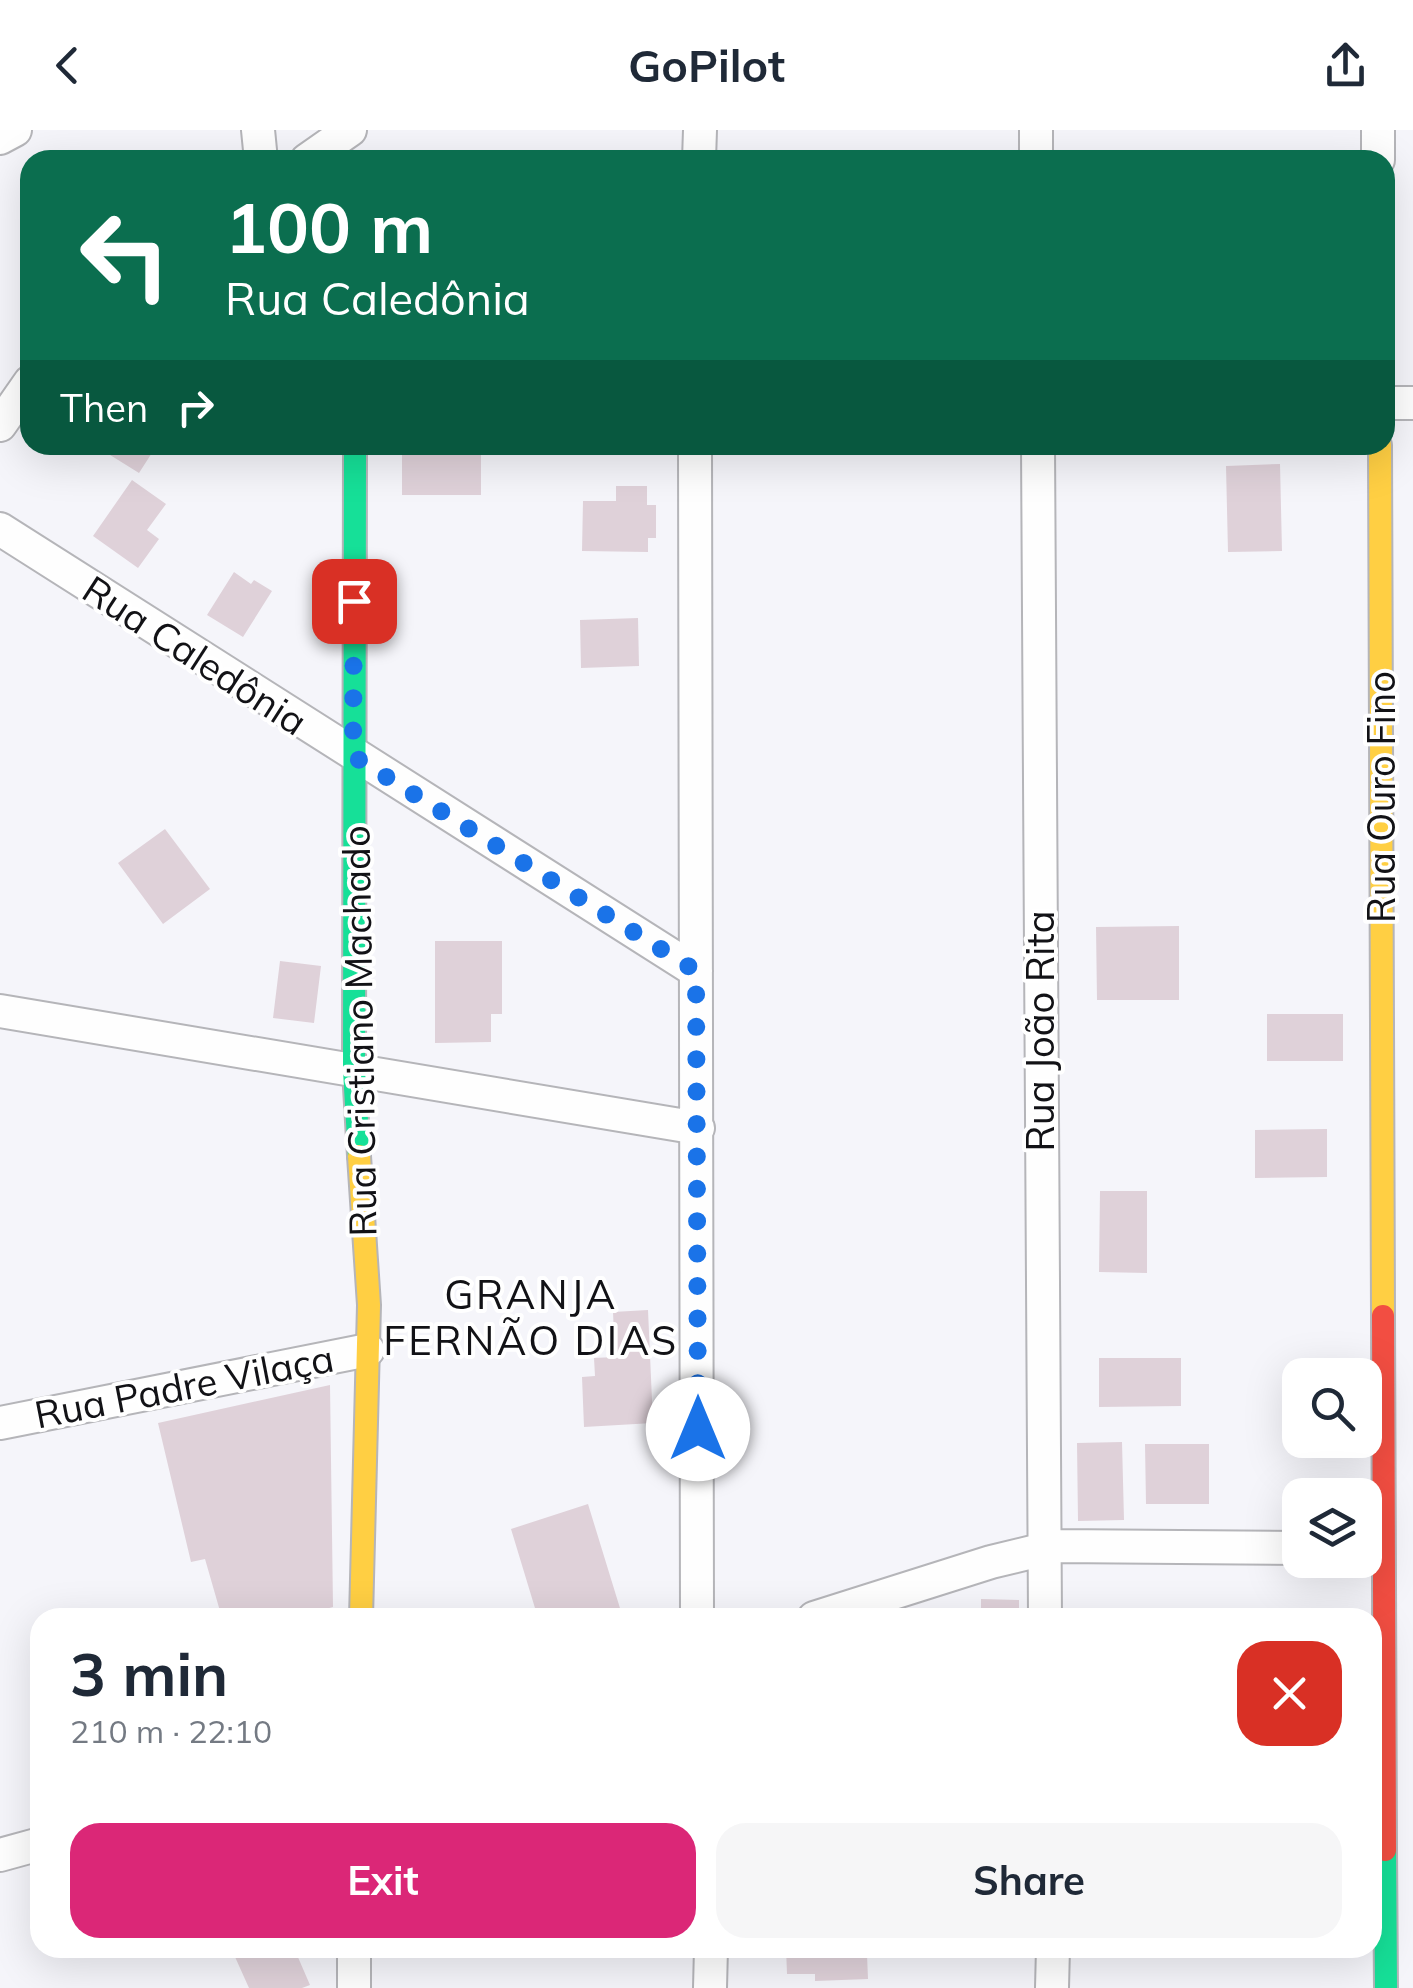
<!DOCTYPE html>
<meta charset="utf-8">
<style>
:root{--surface:#fff;--page:#f6f6f7;--text:#1f2937;--muted:#747a83;--accent:#db2777}
body{margin:0;font-family:Mulish,sans-serif;background:var(--page);color:var(--text);height:100vh;display:flex;flex-direction:column;font-size:38px;white-space:nowrap}
*{box-sizing:border-box;margin:0}
p{font-size:32px;color:var(--muted)}
.icon{flex:none;width:55px;height:55px;fill:none;stroke:currentColor;stroke-width:2;stroke-linecap:round;stroke-linejoin:round}
.map{position:relative;flex:1;overflow:hidden}
.drawer{position:absolute;left:30px;top:1478px;width:1352px;height:350px;display:flex;flex-direction:column;background:var(--surface);border-radius:30px;box-shadow:0 10px 40px #0002}
.drawer>*{flex:none}
.banner{position:absolute;left:20px;top:20px;width:1375px;height:305px;border-radius:30px;box-shadow:0 10px 40px #0002;background:#0b6e4f;color:#fff;overflow:hidden}
.controls{position:absolute;left:1282px;top:1228px;display:grid;gap:20px}
.controls a{display:grid;place-items:center;width:100px;height:100px;border-radius:20px;background:var(--surface);box-shadow:0 10px 40px #0002;font-size:50px}
.pin{position:absolute;display:grid;place-items:center;width:85px;height:85px;color:#fff;margin:-42px;border-radius:20px;box-shadow:0 5px 15px #0006}
.me{position:absolute;width:110px;margin:-55px;rotate:0deg;stroke-linejoin:round;filter:drop-shadow(0 0 8px #0008)}
.turn{display:flex;align-items:center;gap:35px;height:210px;padding:0 40px;font-size:45px}
.turn .icon{width:130px;height:130px;stroke-width:2.5}
.turn b{display:block;font-size:70px;line-height:85px}
.then{display:flex;align-items:center;height:95px;padding:0 40px;background:#0003;gap:20px;font-size:38px}
.round{display:grid;place-items:center;flex:none;width:105px;height:105px;border-radius:30px;background:var(--page)}
.head{display:flex;align-items:center;justify-content:space-between;height:170px;padding:0 40px}
h1{font-size:60px;font-weight:700;line-height:75px}
.cta{display:flex;gap:20px;margin-top:auto;padding:20px 40px}
.cta a{flex:1;height:115px;border-radius:30px;background:var(--accent);color:#fff;font-size:40px;font-weight:700;line-height:115px;text-align:center}
.cta a+a{background:var(--page);color:var(--text)}
header{display:flex;justify-content:space-between;align-items:center;height:130px;padding:0 40px;background:var(--surface);font-size:45px;font-weight:700}
.map>svg:first-child{display:block}
.building{fill:#dfd1d9}
.lines{fill:none;stroke-linecap:round;stroke-linejoin:round}
.street-casing{stroke:#b5b5b9;stroke-width:36}
.fast-casing{stroke:#b5b5b9;stroke-width:26}
.slow-casing{stroke:#b5b5b9;stroke-width:26}
.jam-casing{stroke:#b5b5b9;stroke-width:26}
.street{stroke:#fefefe;stroke-width:32}
.fast{stroke:#16e098;stroke-width:22}
.slow{stroke:#ffcf43;stroke-width:22}
.jam{stroke:#f24e42;stroke-width:22}
.route{stroke:#1a73e8;stroke-width:18;stroke-dasharray:0 32.4}
.labels{text-anchor:middle;dominant-baseline:central;stroke-width:8;stroke-linejoin:round;paint-order:stroke}
.street-label{font-size:38px;fill:#121216;stroke:#fff}
.neighbourhood-label{font-size:40px;letter-spacing:2.5px;fill:#121216;stroke:#fff}
</style>
<header><svg class="icon" aria-label="back" viewBox="0 0 24 24"><path d="M15 5l-7 7 7 7"/></svg>GoPilot<svg class="icon" aria-label="share" viewBox="0 0 24 24"><path d="M12 15V3M7 8l5-5 5 5M5 13v7h14v-7"/></svg></header>
<div class="map">
<svg width="1413" height="1858" viewBox="0 0 1413 1858">
<rect width="100%" height="100%" fill="#f5f5fa"/>
<path class="building" d="M94 315H157L139 343Z
M402 315H481V365H402Z
M1280 334 1282 421 1228 422 1226 336Z
M132 350 166 374 147 400 159 409 138 438 93 406Z
M616 356H647V375H656V408H648V422L582 421 583 371H616Z
M234 442 251 454 254 450 272 461 243 507 207 485Z
M638 488 639 536 581 538 580 490Z
M165 699 210 759 163 794 118 733Z
M1179 796V870H1097L1096 797Z
M435 811H502V884H491V912L435 913Z
M280 831 321 836 314 893 273 888Z
M1267 884H1343V931H1267Z
M1327 999V1047L1255 1048V1000Z
M1100 1061H1147V1143L1099 1142Z
M648 1180 653 1293 584 1297 582 1247 595 1246 594 1228 615 1227 613 1182Z
M1099 1228H1181V1276L1099 1277Z
M330 1255 333 1477 293 1488H222L205 1429 191 1432 158 1293Z
M1122 1312 1124 1390 1078 1391 1077 1313Z
M1145 1314H1209V1374H1146Z
M588 1374 623 1488H538L511 1399Z
M981 1469 1019 1470V1488H981Z
M231 1818H294L310 1855 302 1858H249Z
M786 1818H892V1824H867L868 1849 815 1851V1844H787Z"/>
<g class="lines">
<defs>
<path id="street" d="M258 0 261 30
M1036 0V30
M1378 0V30
M0 8 15 0
M307 30 350 0
M699 30 700 0
M1385 273H1413
M0 295 30 252
M695 315 697 1488
M1038 315 1045 1488
M0 399 696 841
M0 881 698 998
M0 1293 368 1220
M814 1488 991 1432 1057 1416 1300 1418
M0 1725 40 1714
M354 1858V1818
M710 1858 711 1818
M1052 1858 1053 1818"/>
<path id="fast" d="M355 315 354 940 359 1026
M1385 1720 1386 1858"/>
<path id="slow" d="M1380 315 1383 1186
M359 1026 369 1175 361 1488"/>
<path id="jam" d="M1383 1186 1385 1720"/>
</defs>
<use href="#street" class="street-casing"/>
<use href="#fast" class="fast-casing"/>
<use href="#slow" class="slow-casing"/>
<use href="#jam" class="jam-casing"/>
<use href="#street" class="street"/>
<use href="#fast" class="fast"/>
<use href="#slow" class="slow"/>
<use href="#jam" class="jam"/>
</g>
<g class="lines">
<path class="route" d="M354 471 353 626 696 841 698 1299"/>
</g>
<g class="labels">
<g class="street-label">
<text transform="translate(195 525) rotate(33)">Rua Caledônia</text>
<text transform="translate(1381 667) rotate(-90)">Rua Ouro Fino</text>
<text transform="translate(359 901) rotate(-91)">Rua Cristiano Machado</text>
<text transform="translate(1040 901) rotate(-90)">Rua João Rita</text>
<text transform="translate(184 1256) rotate(-11)">Rua Padre Vilaça</text>
</g>
<g class="neighbourhood-label">
<text x="531" y="1164">GRANJA<tspan x="531" dy="46">FERNÃO DIAS</tspan></text>
</g>
</g>
</svg>
<div class="controls">
<a><svg class="icon" aria-label="search" viewBox="0 0 24 24"><circle cx="10" cy="10" r="6"/><path d="M15 15l6 6"/></svg></a>
<a><svg class="icon" aria-label="layers" viewBox="0 0 24 24"><path d="M12 4l9 5-9 5-9-5zM3 14l9 5 9-5"/></svg></a>
</div>
<div class="pin" style="left:354px;top:471px;background:#d93025"><svg class="icon" aria-label="arrive" viewBox="0 0 24 24"><path d="M6 21V4h12l-3 4 3 4H6"/></svg></div>
<svg class="me" style="left:698px;top:1299px" viewBox="-20 -20 40 40"><circle r="19" fill="#fff"/><path d="M0-13L10 11 0 6-10 11z" fill="#1a73e8"/></svg>
<div class="banner">
<div class="turn"><svg class="icon" aria-label="left" viewBox="0 0 24 24"><path d="M17 20v-9H6M10 6l-5 5 5 5"/></svg><div><b>100 m</b>Rua Caledônia</div></div>
<div class="then">Then<svg class="icon" aria-label="right" viewBox="0 0 24 24"><path d="M7 20v-9h11M14 6l5 5-5 5"/></svg></div>
</div>
<section class="drawer">
<div class="head"><div><h1>3 min</h1><p>210 m · 22:10</p></div><a class="round" style="background:#d93025;color:#fff"><svg class="icon" aria-label="close" viewBox="0 0 24 24"><path d="M6 6l12 12M18 6L6 18"/></svg></a></div>
<div class="cta"><a>Exit</a><a>Share</a></div>
</section>
</div>
